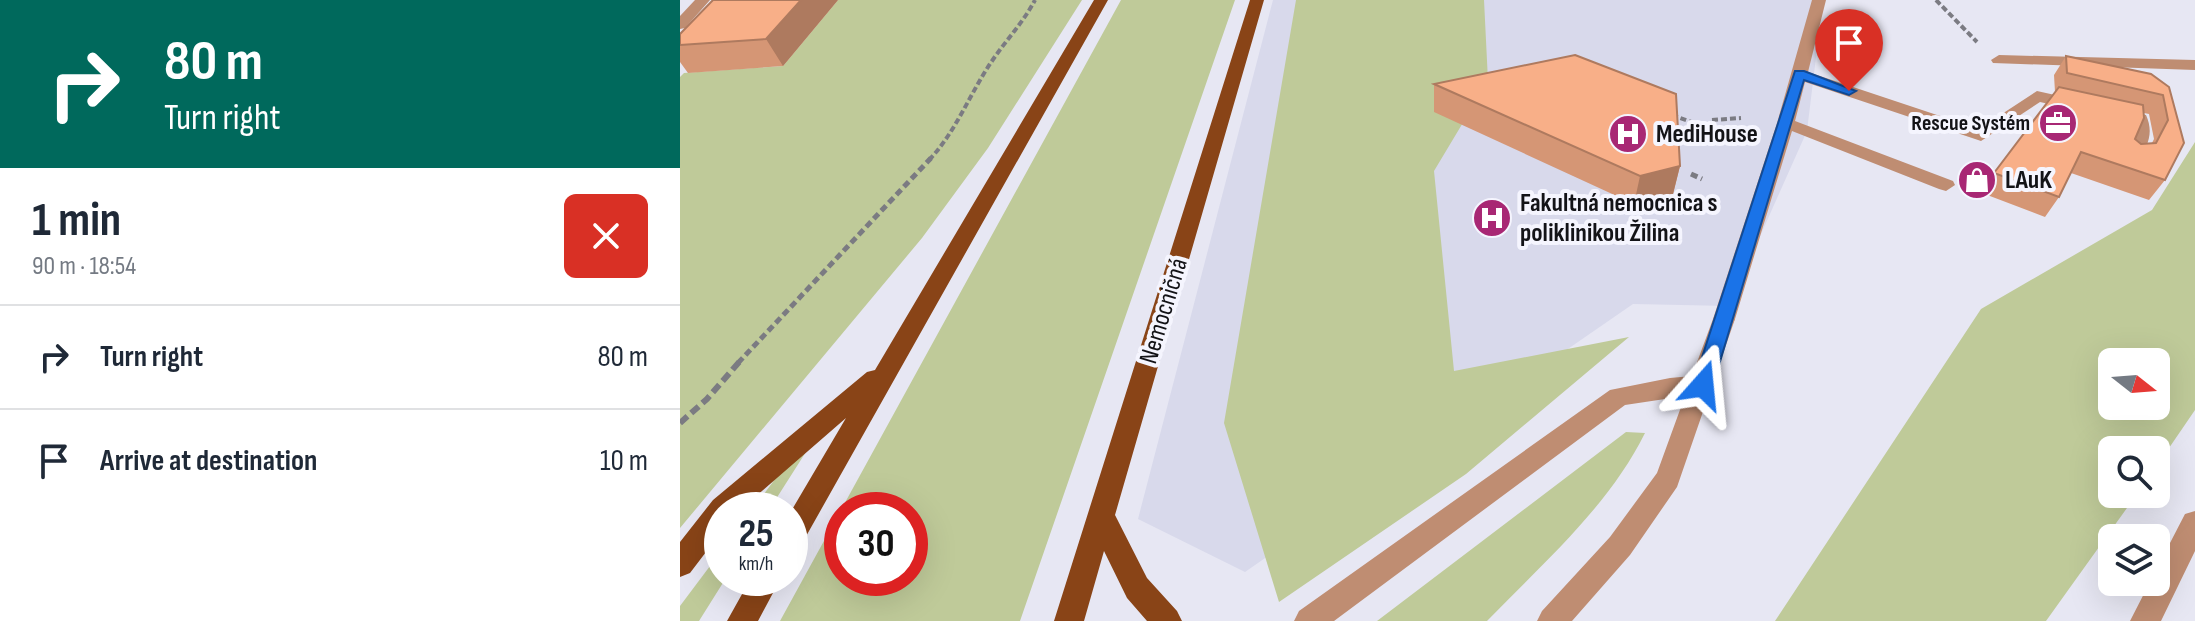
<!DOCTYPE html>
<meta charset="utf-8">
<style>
:root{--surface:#fff;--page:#f6f6f7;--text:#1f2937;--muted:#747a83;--line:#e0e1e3}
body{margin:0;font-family:"Sofia Sans Condensed",sans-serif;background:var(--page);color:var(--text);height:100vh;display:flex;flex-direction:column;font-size:30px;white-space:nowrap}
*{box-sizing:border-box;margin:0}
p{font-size:26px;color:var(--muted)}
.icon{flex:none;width:44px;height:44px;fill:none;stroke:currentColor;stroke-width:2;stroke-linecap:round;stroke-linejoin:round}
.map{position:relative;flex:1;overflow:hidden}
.details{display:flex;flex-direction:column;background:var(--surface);width:680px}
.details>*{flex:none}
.guide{background:#00695c;color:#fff;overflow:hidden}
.needle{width:52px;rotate:107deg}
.buttons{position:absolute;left:1418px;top:348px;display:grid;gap:16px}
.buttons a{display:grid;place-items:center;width:72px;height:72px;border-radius:12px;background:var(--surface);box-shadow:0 8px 32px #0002;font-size:40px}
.speed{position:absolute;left:24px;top:492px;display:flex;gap:16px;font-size:40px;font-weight:700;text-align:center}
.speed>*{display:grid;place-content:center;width:104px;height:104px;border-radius:50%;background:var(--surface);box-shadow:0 8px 32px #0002;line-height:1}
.speed small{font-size:20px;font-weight:400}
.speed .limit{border:12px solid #d22;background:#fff;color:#111}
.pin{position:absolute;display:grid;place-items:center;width:68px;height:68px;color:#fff;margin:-82px -34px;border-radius:50% 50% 50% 0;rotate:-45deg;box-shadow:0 0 8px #0007}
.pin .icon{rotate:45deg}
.me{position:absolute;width:88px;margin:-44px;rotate:18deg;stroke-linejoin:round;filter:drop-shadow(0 0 6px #0008)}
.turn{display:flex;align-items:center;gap:28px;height:168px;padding:0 32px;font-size:36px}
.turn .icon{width:104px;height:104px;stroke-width:2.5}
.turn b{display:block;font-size:56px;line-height:68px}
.round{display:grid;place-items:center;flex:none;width:84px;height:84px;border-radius:12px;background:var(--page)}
.headline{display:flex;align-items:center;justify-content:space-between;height:136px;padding:0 32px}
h1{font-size:48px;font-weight:700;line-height:60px}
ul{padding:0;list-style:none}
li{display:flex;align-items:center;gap:24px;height:104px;padding:0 32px;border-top:2px solid var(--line)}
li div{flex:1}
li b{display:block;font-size:30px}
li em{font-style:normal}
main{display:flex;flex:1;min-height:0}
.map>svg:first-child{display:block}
.built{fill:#d8d9eb}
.green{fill:#bfca99;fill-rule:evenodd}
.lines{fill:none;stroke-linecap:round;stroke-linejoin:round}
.path-far2{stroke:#7b7b82;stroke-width:4;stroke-dasharray:6 3;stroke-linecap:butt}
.path-far1{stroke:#7b7b82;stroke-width:5;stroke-dasharray:7 4;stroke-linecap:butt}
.path{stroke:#7b7b82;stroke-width:6;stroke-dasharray:10 5;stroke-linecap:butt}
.service{fill:#bf8d72;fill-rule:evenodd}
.minor{fill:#bf8d72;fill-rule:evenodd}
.primary{fill:#894417;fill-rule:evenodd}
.wall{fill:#d59675;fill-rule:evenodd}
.shaded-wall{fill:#ae7a5f}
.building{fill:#f8af88;stroke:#ae7a5f;stroke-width:2}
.route{fill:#1a73e8;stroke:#114b97;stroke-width:2}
.labels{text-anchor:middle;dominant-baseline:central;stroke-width:8;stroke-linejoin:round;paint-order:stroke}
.far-poi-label{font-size:22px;font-weight:bold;fill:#131317;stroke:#f5f5fe;text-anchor:end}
.poi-label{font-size:26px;font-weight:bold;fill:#131317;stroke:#f5f5fe;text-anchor:start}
.street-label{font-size:26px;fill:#131317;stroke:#f5f5fe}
</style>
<main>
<section class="details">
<div class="guide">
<div class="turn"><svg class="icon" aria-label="right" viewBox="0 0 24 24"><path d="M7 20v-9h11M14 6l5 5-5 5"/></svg><div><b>80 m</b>Turn right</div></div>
</div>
<div class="headline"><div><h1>1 min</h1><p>90 m · 18:54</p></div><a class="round" style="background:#d93025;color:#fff"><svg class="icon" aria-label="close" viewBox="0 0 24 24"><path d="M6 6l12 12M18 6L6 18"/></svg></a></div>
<ul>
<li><svg class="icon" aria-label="right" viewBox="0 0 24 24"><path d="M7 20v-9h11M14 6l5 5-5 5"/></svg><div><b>Turn right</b></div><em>80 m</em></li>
<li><svg class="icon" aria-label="arrive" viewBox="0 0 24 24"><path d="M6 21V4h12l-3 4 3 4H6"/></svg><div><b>Arrive at destination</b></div><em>10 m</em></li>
</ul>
</section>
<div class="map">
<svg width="1515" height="621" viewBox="0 0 1515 621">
<rect width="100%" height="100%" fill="#e7e7f3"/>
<path class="built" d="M593 0H1143L1127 131 1049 306 953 304 565 572 458 519Z"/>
<path class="green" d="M158 0H402L308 148 242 238 0 528V77L4 73 103 66Z
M441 0H555L340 621H100ZM230 510V578H162V510Z
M616 0H804L808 81 754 171 774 371 949 337 786 474 599 602 544 423Z
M1515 142V410L1476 467V450H1432V494H1457L1366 621H1095L1301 309 1472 210ZM1476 362V406H1432V362Z
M131 431 138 433 89 510H72Z
M946 432 965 433C929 506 863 563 807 621H697Z
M42 550V578H46L19 621H0V606Z"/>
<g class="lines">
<path class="path-far2" d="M1256 0 1297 42
M992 115 1028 128
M1032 120 1061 118
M249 160C276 132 290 93 312 61 326 40 343 23 355 0"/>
<path class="path-far1" d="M1011 174 1022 179
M58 363 251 158"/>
<path class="path" d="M0 423 27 399 60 361"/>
<path class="service" d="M15 0H30L5 28 0 29V16Z
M1132 0H1146L1128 72 1299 129 1357 91 1402 101 1404 105 1396 110 1360 102 1301 141 1125 82 1115 121 1273 181 1275 185 1266 191 1259 189 1112 131 1055 319 1052 325 1044 327 1036 325 1033 319 1097 123Z
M1319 55 1515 60V70L1313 63 1311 60Z
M1438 109 1466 115C1474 133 1468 145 1458 161L1452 163 1443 157 1453 138 1452 122 1432 118 1429 114Z"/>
<path class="minor" d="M1044 311 1052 313 1055 319 997 487 950 555 892 621H857L862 611 930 537 977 473 1005 396 945 405 654 621H614L619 611 930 390 990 378 1012 376 1033 319 1036 313Z
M1515 511V551L1481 621H1450L1470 582H1476V570L1505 514Z"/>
<path class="primary" d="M414 0H428L120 547 110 551V513L166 418 60 510H42V531L10 573 0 577V542L33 500 187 372 195 370Z
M570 0H584L435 515 467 578 497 611 502 621H467L447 598 424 551 404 621H374Z
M71 578H101L78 621H47Z"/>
</g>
<path class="wall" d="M158 0 103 66 8 73 0 62V34Z
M1386 56 1489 87 1485 180 1469 200 1391 173 1379 197 1365 217 1302 193 1314 173 1375 92 1374 75ZM1464 113 1469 114 1474 139 1472 143 1461 144 1455 139Z
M754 84 1000 166 993 194 954 204 754 112Z"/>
<path class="shaded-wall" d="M121 0H158L103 66 86 39Z
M1000 166 993 194 954 204 960 176Z"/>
<path class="building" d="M33 0H121L86 39 0 45V34Z
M895 55 996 94 1000 166 960 176 754 84Z
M1386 56 1471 74 1489 87 1504 143 1485 180 1401 152 1379 197 1314 173 1379 87 1463 105 1464 118 1455 139 1461 144 1476 143 1488 120 1483 95 1387 73Z"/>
<path class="route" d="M1115 71H1124L1176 91 1169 95 1124 80 1033 385 1030 390H1016L1013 385Z"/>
<defs>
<symbol id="office-disc" viewBox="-11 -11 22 22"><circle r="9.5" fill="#a82774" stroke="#f5f5fe"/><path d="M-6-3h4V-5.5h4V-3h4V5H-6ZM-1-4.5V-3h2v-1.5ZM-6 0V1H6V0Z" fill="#fff"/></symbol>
<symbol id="hospital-disc" viewBox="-11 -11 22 22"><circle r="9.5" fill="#a82774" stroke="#f5f5fe"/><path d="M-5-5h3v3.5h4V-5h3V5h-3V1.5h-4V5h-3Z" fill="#fff"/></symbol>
<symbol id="shop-disc" viewBox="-11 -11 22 22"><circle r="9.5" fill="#a82774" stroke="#f5f5fe"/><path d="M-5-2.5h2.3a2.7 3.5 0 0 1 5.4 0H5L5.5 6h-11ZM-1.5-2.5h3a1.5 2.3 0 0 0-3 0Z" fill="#fff"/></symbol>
</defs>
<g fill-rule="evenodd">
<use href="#office-disc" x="1356" y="101" width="44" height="44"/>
<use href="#hospital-disc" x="926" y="112" width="44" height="44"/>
<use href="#shop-disc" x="1275" y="158" width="44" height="44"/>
<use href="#hospital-disc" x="790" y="196" width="44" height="44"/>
</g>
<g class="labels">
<g class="far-poi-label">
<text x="1350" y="123">Rescue Systém</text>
</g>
<g class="poi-label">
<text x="976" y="134">MediHouse</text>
<text x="1325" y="180">LAuK</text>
<text x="840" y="203">Fakultná nemocnica s<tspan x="840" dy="30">poliklinikou Žilina</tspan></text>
</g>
<g class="street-label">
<text transform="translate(484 311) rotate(-73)">Nemocničná</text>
</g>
</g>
</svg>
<div class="buttons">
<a><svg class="needle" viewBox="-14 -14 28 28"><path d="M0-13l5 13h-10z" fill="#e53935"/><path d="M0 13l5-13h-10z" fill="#747a83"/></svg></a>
<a><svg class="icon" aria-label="search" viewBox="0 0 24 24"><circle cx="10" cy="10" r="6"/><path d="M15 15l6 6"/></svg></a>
<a><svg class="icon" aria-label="layers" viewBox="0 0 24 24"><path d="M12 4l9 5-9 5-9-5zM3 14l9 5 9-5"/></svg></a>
</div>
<div class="speed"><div>25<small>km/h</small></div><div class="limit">30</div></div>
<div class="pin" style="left:1169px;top:91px;background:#d93025"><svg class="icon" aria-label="arrive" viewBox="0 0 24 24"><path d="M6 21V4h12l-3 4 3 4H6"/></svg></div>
<svg class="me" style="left:1023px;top:385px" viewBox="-20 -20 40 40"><path d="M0-17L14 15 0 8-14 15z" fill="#1a73e8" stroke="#fff" stroke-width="4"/></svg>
</div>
</main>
